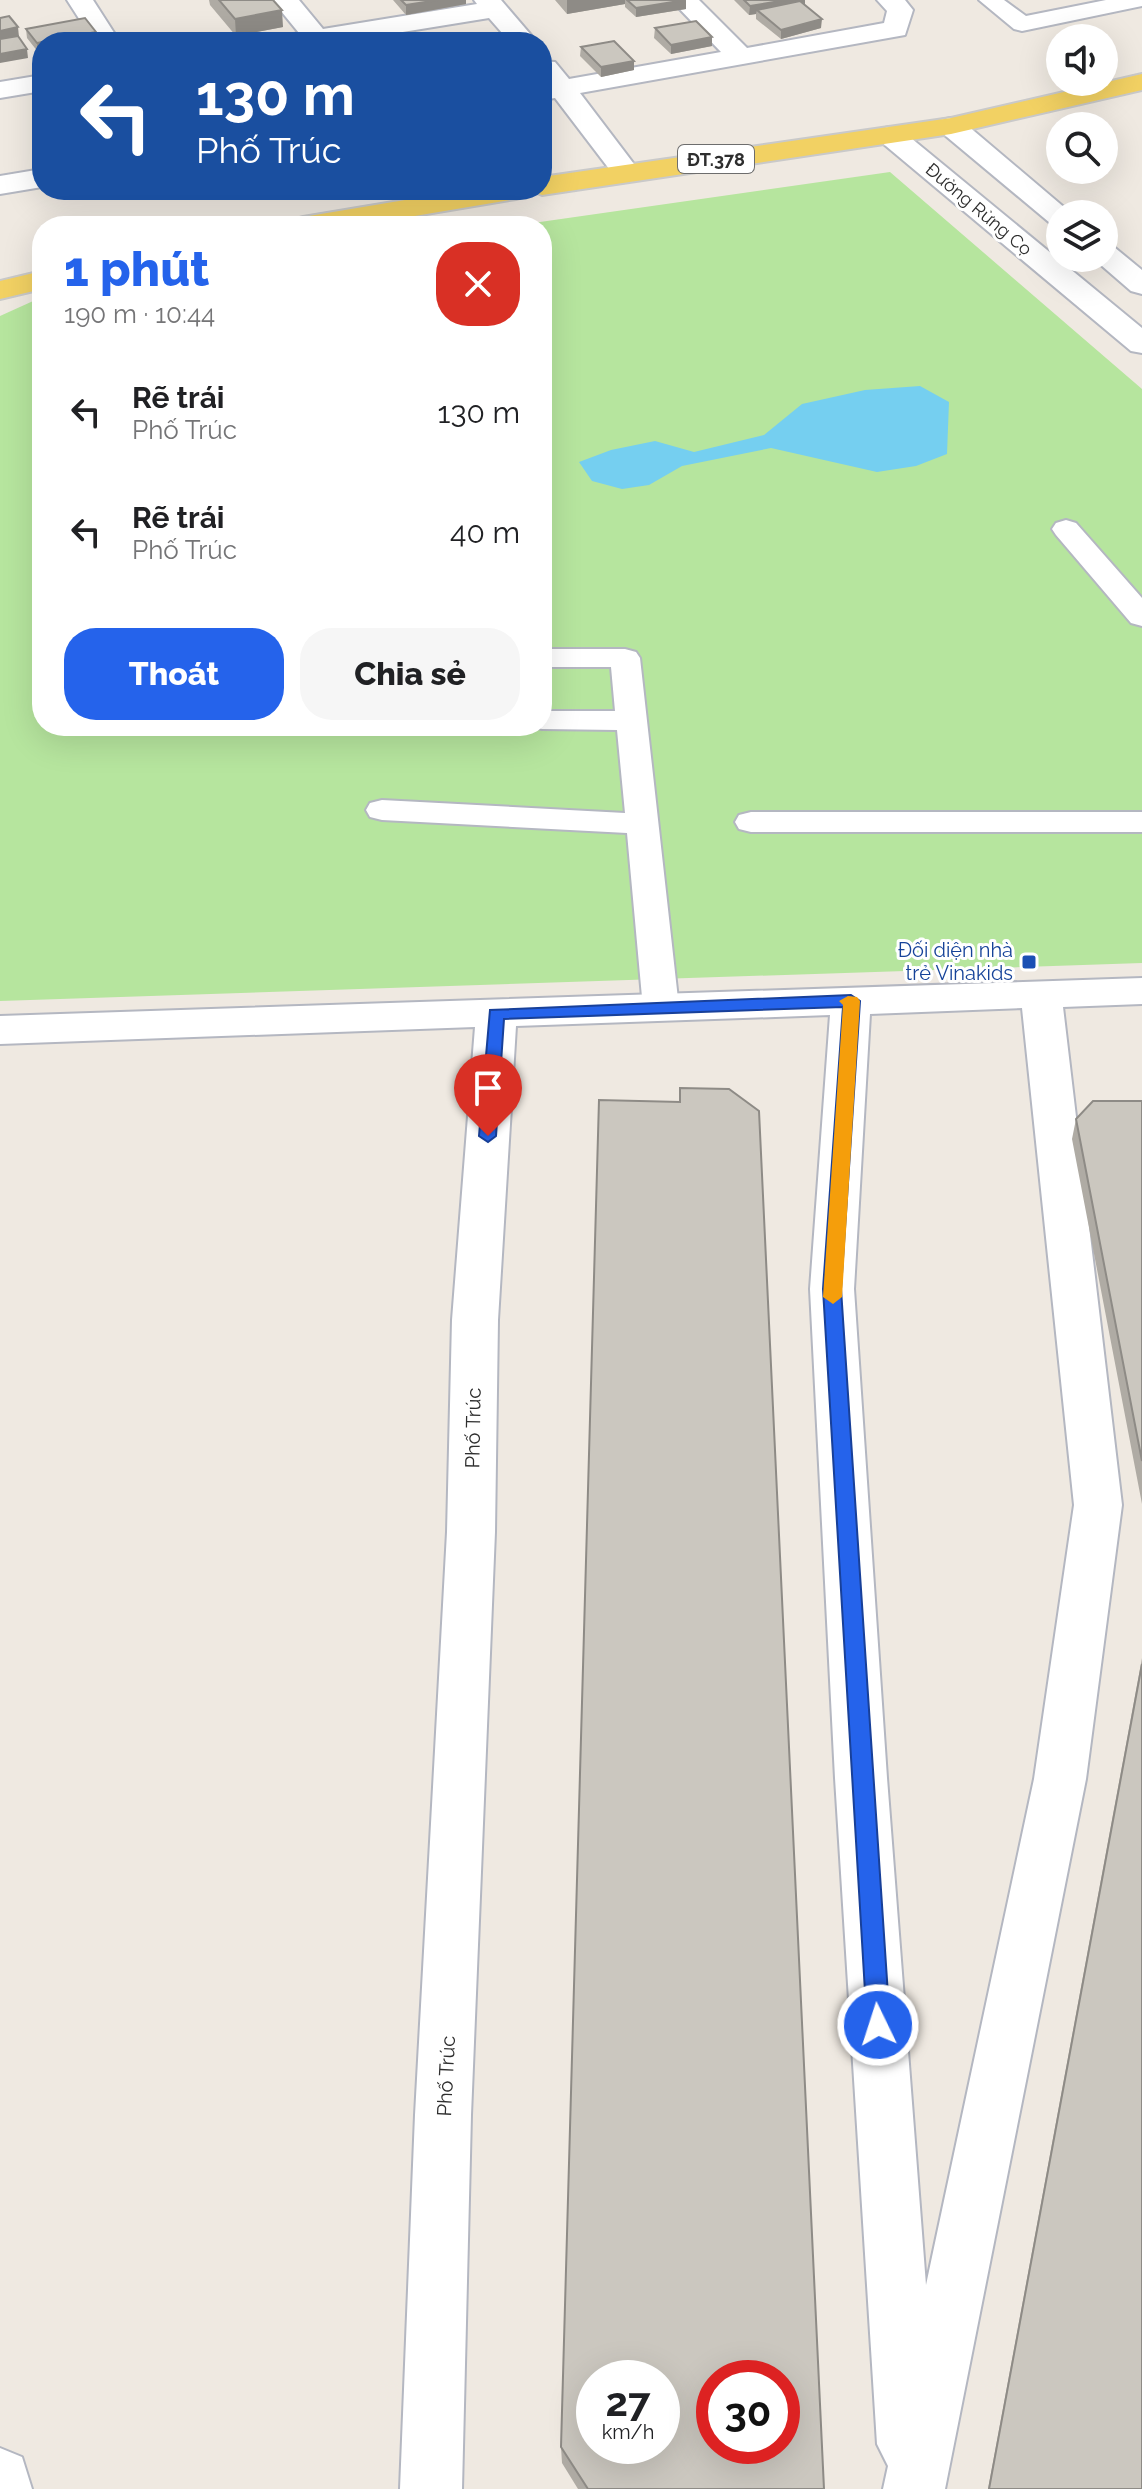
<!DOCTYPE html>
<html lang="vi">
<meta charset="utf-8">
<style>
:root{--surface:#fff;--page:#f6f6f6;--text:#202124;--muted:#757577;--accent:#2563eb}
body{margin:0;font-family:Raleway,sans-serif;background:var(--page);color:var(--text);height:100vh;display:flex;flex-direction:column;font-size:30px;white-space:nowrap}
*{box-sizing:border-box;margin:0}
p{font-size:26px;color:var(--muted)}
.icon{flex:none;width:44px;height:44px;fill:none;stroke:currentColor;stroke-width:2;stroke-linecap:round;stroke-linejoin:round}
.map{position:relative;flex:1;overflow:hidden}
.side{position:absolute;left:32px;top:216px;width:520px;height:520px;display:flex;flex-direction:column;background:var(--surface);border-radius:32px;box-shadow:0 8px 32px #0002}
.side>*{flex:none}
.hud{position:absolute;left:32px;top:32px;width:520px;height:168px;border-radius:32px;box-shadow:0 8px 32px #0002;background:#1a4fa0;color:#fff;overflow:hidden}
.controls{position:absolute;left:1046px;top:24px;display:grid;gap:16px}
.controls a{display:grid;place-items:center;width:72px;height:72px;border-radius:50%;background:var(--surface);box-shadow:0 8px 32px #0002;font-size:40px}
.speed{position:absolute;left:576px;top:2360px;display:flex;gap:16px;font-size:40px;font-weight:700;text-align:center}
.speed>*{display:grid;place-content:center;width:104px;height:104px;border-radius:50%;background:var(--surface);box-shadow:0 8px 32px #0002;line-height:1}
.speed small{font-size:20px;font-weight:400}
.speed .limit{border:12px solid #d22;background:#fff;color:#111}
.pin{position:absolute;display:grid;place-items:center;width:68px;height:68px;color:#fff;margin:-82px -34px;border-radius:50% 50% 50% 0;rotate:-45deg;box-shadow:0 0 8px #0007}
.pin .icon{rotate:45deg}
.me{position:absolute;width:88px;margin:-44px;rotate:356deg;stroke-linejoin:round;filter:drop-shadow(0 0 6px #0008)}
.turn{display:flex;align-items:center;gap:28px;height:168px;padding:0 32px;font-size:36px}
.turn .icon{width:104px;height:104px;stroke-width:2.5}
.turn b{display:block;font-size:56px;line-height:68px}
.round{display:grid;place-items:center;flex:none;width:84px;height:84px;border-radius:32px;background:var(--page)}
.head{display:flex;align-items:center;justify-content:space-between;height:136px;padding:0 32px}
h1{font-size:48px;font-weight:800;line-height:60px;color:var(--accent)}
.action{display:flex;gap:16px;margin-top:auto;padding:16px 32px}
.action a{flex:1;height:92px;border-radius:32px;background:var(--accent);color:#fff;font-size:32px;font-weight:800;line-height:92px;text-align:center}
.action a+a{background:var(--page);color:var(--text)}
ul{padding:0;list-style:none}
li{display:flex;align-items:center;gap:24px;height:120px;padding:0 32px}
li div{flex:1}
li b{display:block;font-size:30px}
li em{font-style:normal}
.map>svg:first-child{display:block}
.green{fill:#b6e59e}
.water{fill:#75cff0}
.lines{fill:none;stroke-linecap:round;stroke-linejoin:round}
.lane-casing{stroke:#b4b7c1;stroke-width:4}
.street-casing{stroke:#b4b7c1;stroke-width:4}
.secondary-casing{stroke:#b4b7c1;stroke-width:4}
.primary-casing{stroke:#c9c9c9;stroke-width:4}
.lane{fill:#fff;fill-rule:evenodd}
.street{fill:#fff;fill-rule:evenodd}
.secondary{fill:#fff;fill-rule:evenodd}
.primary{fill:#f2d163;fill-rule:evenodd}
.wall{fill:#afaba4}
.shaded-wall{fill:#8e8b86}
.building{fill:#cbc7bf;stroke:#8e8b86;stroke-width:2;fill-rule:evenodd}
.route{fill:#2563eb;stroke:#184099;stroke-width:2}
.slow{fill:#f59e0b}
.transit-dot{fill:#1a4fb4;stroke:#fff;stroke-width:3}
.labels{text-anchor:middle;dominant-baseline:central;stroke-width:6;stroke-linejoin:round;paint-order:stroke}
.shield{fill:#fff;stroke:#6d6d6d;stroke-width:2}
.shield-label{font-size:18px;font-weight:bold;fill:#2e2e2e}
.far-street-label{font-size:18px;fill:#2e2e2e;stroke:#fff}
.transit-label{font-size:20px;fill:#164399;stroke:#fff;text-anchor:end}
.street-label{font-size:20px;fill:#2e2e2e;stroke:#fff}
</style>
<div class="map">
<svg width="1142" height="2489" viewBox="0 0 1142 2489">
<rect width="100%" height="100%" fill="#efe9e1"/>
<path class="green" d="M890 172 1142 389V963L0 1001V316L42 297V726H542V226H512Z"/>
<path class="water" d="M920 386 949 402 947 454 916 466 877 472 771 448 682 466 649 485 622 489 592 481 579 462 611 450 655 441 694 452 764 435 802 404 865 390Z"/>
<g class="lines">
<defs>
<path id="lane" d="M979 0H1004L1026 16 1106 0H1142V6L1022 31 1014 29Z
M1066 520 1076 523 1142 598V626L1131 623 1056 535 1052 529 1056 523Z
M542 649H625L636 652 640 658 679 1008 673 1016 661 1020 649 1016 643 1008 627 833 382 820 370 817 366 810 370 803 382 800 625 813 617 730 542 729 530 726H542V711H615L611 667H542Z
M751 812H1142V832H751L739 829 735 822 739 815Z"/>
<path id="street" d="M67 0H93L120 42H94Z
M272 0H299L323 29 477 4 474 0H501L537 42H510L489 18 341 42H279L283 36 299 33Z
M671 0H699L747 48 884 23 887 11 877 0H905L913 10 905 35 580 93 640 172 636 178 626 181 616 178 555 98 542 100V61L555 62 569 79 721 52Z
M42 75V91L0 98V82Z
M42 169V187L0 194V176Z
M1142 978V1004L1063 1007 1122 1505 1086 1779 945 2489H883L888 2466 877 2444 835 1778 810 1289 830 1015 516 1026 498 1320 495 1532 471 2115 462 2489H400L415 2115 447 1532 452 1320 475 1027 0 1044V1016ZM1022 1008 1074 1505 1034 1779 926 2285 887 1778 854 1289 870 1014Z"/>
<path id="secondary" d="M951 118 961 120 1072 214H1060V226L1050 223 941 132 937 126 941 120Z
M890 127 900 129 1142 328V353L1131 351 880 141 876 135 880 129Z
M1104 244 1114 247 1142 270V294L1131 291 1094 259 1104 258Z
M0 2448 22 2457 32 2489H0Z"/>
<path id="primary" d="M1142 74V90L951 134 542 195 530 190H542V177L951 118Z
M465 190H530L526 196 516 199 355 226H288L293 220 303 217Z
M42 271V289L0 299V281Z"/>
</defs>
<use href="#lane" class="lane-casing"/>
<use href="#street" class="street-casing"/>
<use href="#secondary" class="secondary-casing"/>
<use href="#primary" class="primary-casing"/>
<use href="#lane" class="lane"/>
<use href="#street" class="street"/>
<use href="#secondary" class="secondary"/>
<use href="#primary" class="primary"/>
</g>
<path class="wall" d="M209 0H273L283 27 236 36 210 5Z
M393 0H466V4L406 15Z
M555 0H686V9L636 17 625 7V4L567 14Z
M734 0H805V5L821 28 781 39 756 19V14L749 15Z
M655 28 712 37V46L671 54 654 38Z
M26 29 97 41 42 42V51L38 52 27 38Z
M581 47 634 70 601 77 580 56Z
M1142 1101V1504L1072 1139 1076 1119Z
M1142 1658V2489H988Z
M561 2447 824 2489H578L562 2463Z"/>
<path class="shaded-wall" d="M438 0H466V4L406 15V5Z
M567 0H625V4L567 14Z
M686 0V9L636 17V8Z
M786 0H805V6L757 10 756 14 749 15 750 6Z
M282 10 283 27 236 36 235 19Z
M822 19 821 28 781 39V30Z
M18 27 19 37 0 40V31Z
M96 32 97 41 42 42V51L38 52 37 43Z
M712 37V46L671 54V45Z
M27 49 28 58 0 63V54Z
M634 61V70L601 77V67Z"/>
<path class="building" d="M219 0H273L282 10 235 19Z
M401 0H438L406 5Z
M627 0H685L636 8Z
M744 0H786L750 6Z
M800 1 822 19 781 30 757 10Z
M9 16 18 27 0 31V18Z
M85 18 96 32 37 43 26 29Z
M696 21 712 37 671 45 655 28Z
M18 36 27 49 0 54V39Z
M614 41 634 61 601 67 581 47Z
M680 1088 729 1089 759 1111 824 2489H588L561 2447 599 1100 680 1102ZM594 2378H662V2446H594ZM714 2378H782V2446H714Z
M1093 1101H1142V1461L1076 1119Z
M1142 1664V2489H989Z"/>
<path class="route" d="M851 995 860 1001 841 1289 890 2025 886 2032 878 2035 870 2032 867 2025 823 1289 843 1007 504 1019 496 1136 488 1142 479 1136 490 1010Z"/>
<path class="slow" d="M848 996 857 997 860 1001 842 1297 833 1304 823 1297 843 1005 839 1001Z"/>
<rect class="transit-dot" x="1021" y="954" width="16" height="16" rx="4"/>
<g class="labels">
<rect class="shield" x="678" y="145" width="76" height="28" rx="6"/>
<g class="shield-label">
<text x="716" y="159">ĐT.378</text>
</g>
<g class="far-street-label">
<text transform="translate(979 209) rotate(40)">Đường Rừng Cọ</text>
</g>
<g class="transit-label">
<text x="1013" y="950">Đối diện nhà<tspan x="1013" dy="23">trẻ Vinakids</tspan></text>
</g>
<g class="street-label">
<text transform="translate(473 1428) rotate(-89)">Phố Trúc</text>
<text transform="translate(446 2076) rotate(-87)">Phố Trúc</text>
</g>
</g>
</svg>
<div class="controls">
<a><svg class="icon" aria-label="sound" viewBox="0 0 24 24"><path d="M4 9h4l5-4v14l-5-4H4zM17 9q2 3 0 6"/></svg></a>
<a><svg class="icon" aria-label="search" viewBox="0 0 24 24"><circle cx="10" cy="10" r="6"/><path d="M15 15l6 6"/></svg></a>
<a><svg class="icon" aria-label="layers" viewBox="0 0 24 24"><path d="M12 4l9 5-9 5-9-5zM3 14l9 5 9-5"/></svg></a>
</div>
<div class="speed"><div>27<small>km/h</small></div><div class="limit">30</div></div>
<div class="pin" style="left:488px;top:1136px;background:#d93025"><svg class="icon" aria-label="arrive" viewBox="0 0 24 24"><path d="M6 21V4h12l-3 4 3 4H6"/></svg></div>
<svg class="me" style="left:878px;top:2025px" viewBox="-20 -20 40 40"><circle r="17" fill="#2563eb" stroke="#fff" stroke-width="3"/><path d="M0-11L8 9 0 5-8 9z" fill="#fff"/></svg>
<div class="hud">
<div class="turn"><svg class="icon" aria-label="left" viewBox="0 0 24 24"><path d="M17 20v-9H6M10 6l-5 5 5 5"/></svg><div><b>130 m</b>Phố Trúc</div></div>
</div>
<section class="side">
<div class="head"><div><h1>1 phút</h1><p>190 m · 10:44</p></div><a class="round" style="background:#d93025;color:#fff"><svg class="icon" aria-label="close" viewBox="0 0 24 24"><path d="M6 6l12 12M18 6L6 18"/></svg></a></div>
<ul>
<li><svg class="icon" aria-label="left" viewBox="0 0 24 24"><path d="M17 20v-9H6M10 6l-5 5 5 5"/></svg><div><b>Rẽ trái</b><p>Phố Trúc</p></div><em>130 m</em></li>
<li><svg class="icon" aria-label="left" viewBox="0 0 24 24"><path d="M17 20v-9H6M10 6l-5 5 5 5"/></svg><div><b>Rẽ trái</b><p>Phố Trúc</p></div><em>40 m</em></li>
</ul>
<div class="action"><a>Thoát</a><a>Chia sẻ</a></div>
</section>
</div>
